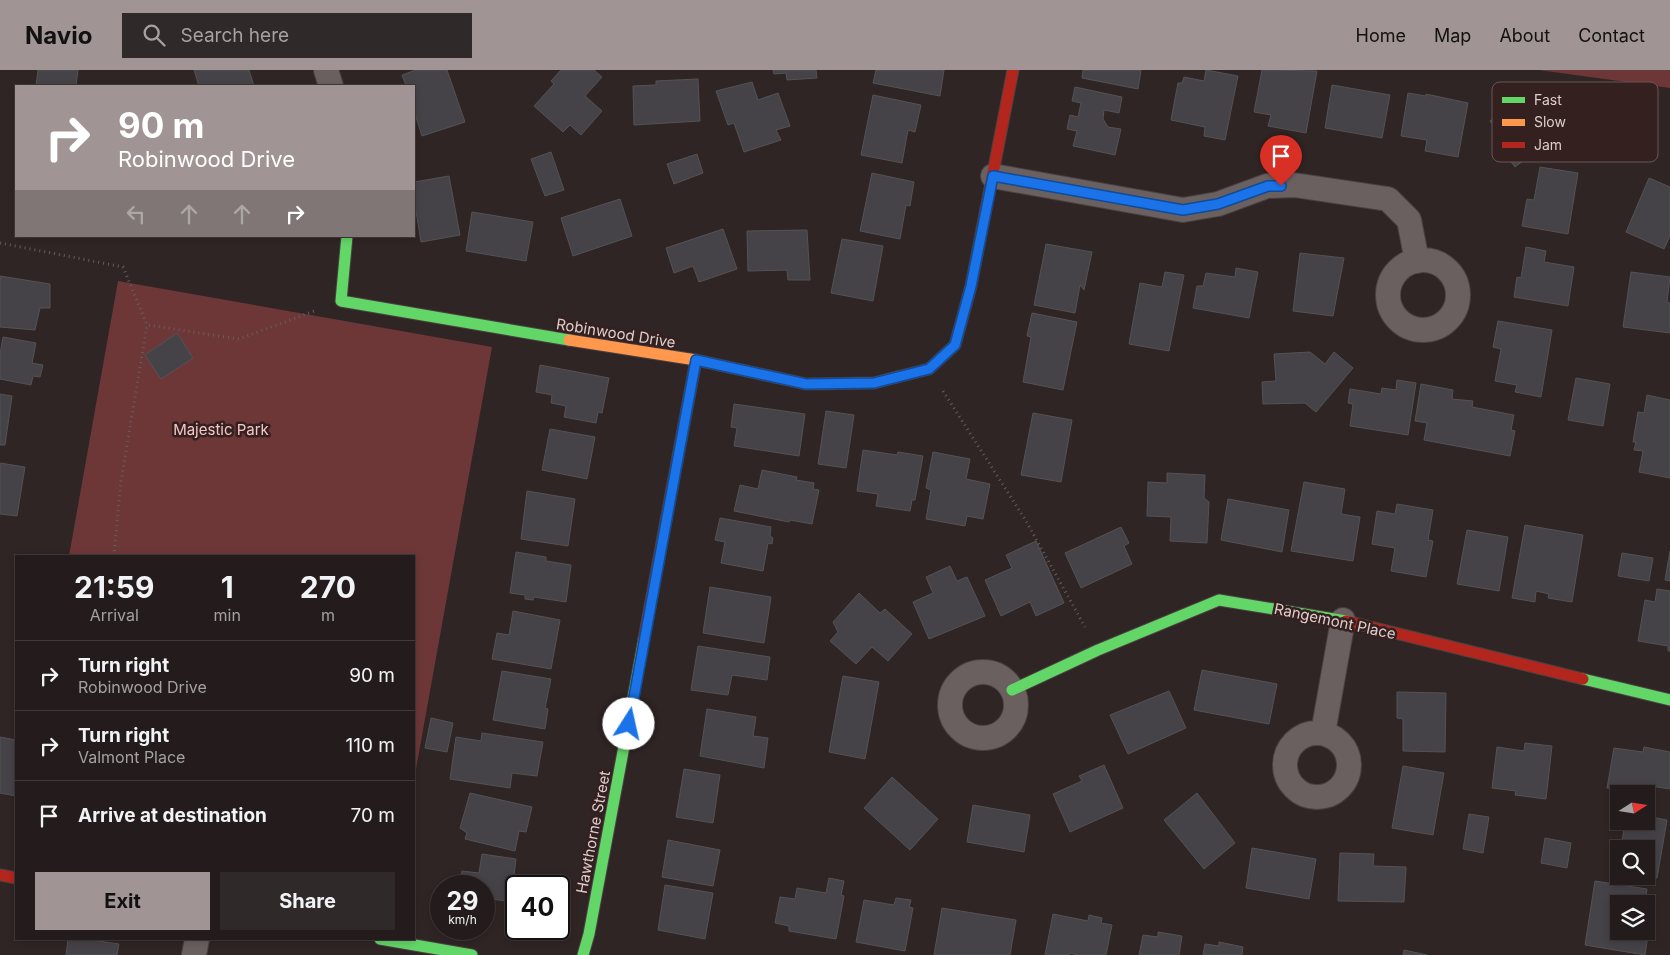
<!DOCTYPE html>
<style>
:root{--surface:#241c1c;--page:#302929;--text:#f1f3f6;--muted:#a3a1a3;--line:#413a3b;--accent:#a19494}
body{margin:0;font-family:Inter,sans-serif;background:var(--page);color:var(--text);height:100vh;display:flex;flex-direction:column;font-size:19px;white-space:nowrap}
*{box-sizing:border-box;margin:0}
p{font-size:16px;color:var(--muted)}
.icon{flex:none;width:28px;height:28px;fill:none;stroke:currentColor;stroke-width:2;stroke-linecap:round;stroke-linejoin:round}
.map{position:relative;flex:1;overflow:hidden}
.sheet{position:absolute;left:15px;top:485px;width:400px;height:385px;display:flex;flex-direction:column;background:var(--surface);border-radius:0px;box-shadow:0 2px 8px #0003,0 0 0 1px var(--line)}
.sheet>*{flex:none}
.banner{position:absolute;left:15px;top:15px;width:400px;height:152px;border-radius:0px;box-shadow:0 2px 8px #0003,0 0 0 1px var(--line);background:#a19494;color:#fff;overflow:hidden}
.needle{width:32px;rotate:78deg}
.controls{position:absolute;left:1610px;top:715px;display:grid;gap:10px}
.controls a{display:grid;place-items:center;width:45px;height:45px;border-radius:0px;background:var(--surface);box-shadow:0 2px 8px #0003,0 0 0 1px var(--line);font-size:25px}
.speed{position:absolute;left:430px;top:805px;display:flex;gap:10px;font-size:25px;font-weight:700;text-align:center}
.speed>*{display:grid;place-content:center;width:65px;height:65px;border-radius:50%;background:var(--surface);box-shadow:0 2px 8px #0003,0 0 0 1px var(--line);line-height:1}
.speed small{font-size:12px;font-weight:400}
.speed .limit{border:2px solid #111;border-radius:8px;background:#fff;color:#111}
.pin{position:absolute;display:grid;place-items:center;width:42px;height:42px;color:#fff;margin:-51px -21px;border-radius:50% 50% 50% 0;rotate:-45deg;box-shadow:0 0 5px #0007}
.pin .icon{rotate:45deg}
.me{position:absolute;width:55px;margin:-28px;rotate:10deg;stroke-linejoin:round;filter:drop-shadow(0 0 4px #0008)}
.turn{display:flex;align-items:center;gap:18px;height:105px;padding:0 20px;font-size:22px}
.turn .icon{width:65px;height:65px;stroke-width:2.5}
.turn b{display:block;font-size:35px;line-height:42px}
.lanes{display:flex;align-items:center;height:48px;padding:0 20px;background:#0003;justify-content:center;gap:25px;direction:ltr}
.lanes .off{opacity:.35}
.eta{display:flex;justify-content:space-evenly;align-items:center;height:85px;text-align:center}
.eta b{font-size:30px;font-weight:700;line-height:35px}
.primary-button{display:flex;gap:10px;margin-top:auto;padding:10px 20px}
.primary-button a{flex:1;height:58px;border-radius:0px;background:var(--accent);color:#111;font-size:20px;font-weight:700;line-height:58px;text-align:center}
.primary-button a+a{background:var(--page);color:var(--text)}
ul{padding:0;list-style:none}
li{display:flex;align-items:center;gap:15px;height:70px;padding:0 20px;border-top:1px solid var(--line)}
li div{flex:1}
li b{display:block;font-size:19px}
li em{font-style:normal}
header{display:flex;align-items:center;gap:30px;box-sizing:border-box;height:70px;padding:0 25px;background:var(--accent);color:#111}
header strong{font-size:24px}
nav{display:flex;gap:28px;margin-inline-start:auto;font-size:18px}
.search{width:350px;height:45px;background:var(--page);display:flex;align-items:center;gap:12px;box-sizing:border-box;padding:0 18px;border-radius:0px;color:var(--muted);font-size:19px}
.map>svg:first-child{display:block}
.green{fill:#6d3738}
.building{fill:#454347;stroke:#535255}
.lines{fill:none;stroke-linecap:round;stroke-linejoin:round}
.street-casing{stroke:#4b4141;stroke-width:26}
.fast-casing{stroke:#4b4141;stroke-width:13}
.slow-casing{stroke:#4b4141;stroke-width:13}
.jam-casing{stroke:#4b4141;stroke-width:13}
.path{stroke:#665d5d;stroke-width:3;stroke-dasharray:1 4;stroke-linecap:butt}
.street{stroke:#6a6060;stroke-width:24}
.fast{stroke:#63d668;stroke-width:11}
.slow{stroke:#ff974d;stroke-width:11}
.jam{stroke:#b3261e;stroke-width:11}
.route-casing{stroke:#114b97;stroke-width:12}
.route{stroke:#1a73e8;stroke-width:9}
.labels{text-anchor:middle;dominant-baseline:central;stroke-width:5;stroke-linejoin:round;paint-order:stroke}
.street-label{font-size:15px;fill:#decfcf;stroke:#352020}
.park-label{font-size:15px;fill:#f5c7c6;stroke:#352020}
.key{fill:#352020;stroke:#685555;stroke-width:1}
.key-label{font-size:14px;fill:#decfcf}
</style>
<header>
<strong>Navio</strong>
<div class="search"><svg class="icon" aria-label="search" viewBox="0 0 24 24"><circle cx="10" cy="10" r="6"/><path d="M15 15l6 6"/></svg>Search here</div>
<nav><a>Home</a><a>Map</a><a>About</a><a>Contact</a></nav>
</header>
<div class="map">
<svg width="1670" height="885" viewBox="0 0 1670 885">
<rect width="100%" height="100%" fill="#302525"/>
<path class="green" d="M1539 0H1670V18Z
M118 211 492 277 414 710V486H69Z"/>
<path class="building" d="M38 0H78L76 16H36Z
M194 0H249L254 16H199Z
M416 0H447L465 52 422 66 414 41V16H406L402 5Z
M561 0H594L602 7 585 26 602 41 581 65 570 55 563 62 534 36 554 14 551 11Z
M773 0H816L817 8 787 10 786 3 774 4Z
M876 0H944L940 26 873 13Z
M1083 0H1141L1138 19 1082 8Z
M1206 0 1238 6 1225 70 1204 66 1205 57 1171 50 1178 13H1182L1184 7 1204 11Z
M1262 0 1317 1 1306 63 1268 56 1271 45 1254 42Z
M698 9 700 51 634 55 633 16 656 15V11Z
M752 12 758 30 778 23 790 56 776 60 781 70 744 82 734 53 728 55 716 21Z
M1332 15 1390 25 1382 68 1325 58Z
M1075 17 1122 27 1119 43 1104 40 1103 49 1108 57 1121 59 1115 85 1073 76 1077 61 1067 59 1070 45 1078 47 1081 33 1072 31Z
M1408 23 1426 26V24L1468 33 1458 87 1425 81 1427 70 1401 66Z
M873 25 921 35 915 62 908 60 902 93 861 85Z
M1525 25 1556 66 1515 97 1497 74 1503 69 1490 51Z
M551 82 564 120 545 126 531 89Z
M697 84 703 103 674 114 667 94Z
M1540 97 1578 103 1568 164 1522 156 1527 129 1534 130Z
M872 103 914 112 910 136 906 135 900 169 860 161Z
M449 106 460 165 421 172 414 129V112Z
M1649 108 1670 117V166L1664 179 1626 162Z
M620 129 632 166 573 186 561 148Z
M472 142 533 152 526 191 466 181Z
M723 159 737 199 699 212 693 196 674 203 666 178Z
M807 160 810 210H788L787 200 748 201 747 161Z
M842 169 883 176 873 231 831 223Z
M1046 174 1092 182 1084 220 1080 215 1075 243 1034 235Z
M1526 177 1546 181 1544 192 1574 197 1568 236 1514 227 1517 207 1521 208Z
M1300 183 1344 188 1333 246 1293 241Z
M1236 198 1258 202 1249 248 1193 238 1197 216H1203L1206 203 1235 207Z
M1165 202 1184 205 1169 281 1129 274 1140 213 1162 217Z
M1631 202 1670 207 1667 232 1670 233V263L1623 257Z
M0 206 50 214V238H40L35 260 0 257Z
M1032 243 1077 252 1063 320 1023 312 1031 267 1027 266Z
M1498 251 1552 260 1541 327 1515 322 1517 315 1495 311 1501 279 1493 277Z
M177 263 193 288 161 309 145 285Z
M3 267 36 273 32 293 43 295 40 307 33 306 31 315 0 309V285Z
M1310 282 1325 294 1334 282 1353 298 1316 342 1305 333 1263 334 1262 312 1276 311 1274 284Z
M540 295 609 308 602 343 598 342 596 353 564 347 566 336 551 333 552 325 536 322Z
M1576 308 1610 314 1603 356 1568 350Z
M1397 310 1416 313 1408 365 1350 356 1353 334 1348 333 1350 319 1381 324 1382 318 1396 320Z
M1421 314 1453 320 1452 329 1473 331 1472 337 1514 345 1511 360 1515 361 1510 386 1424 370 1427 353 1415 351Z
M0 324 12 326 5 375H0Z
M1647 325 1670 330V408L1639 402 1643 381 1634 380 1636 372H1633L1638 342 1644 343Z
M734 334 805 344 799 386 734 376 737 358 731 357Z
M826 341 854 345 846 398 818 394Z
M1033 343 1072 350 1061 412 1021 405Z
M550 359 595 367 587 409 542 400Z
M863 380 897 385 898 382 923 386 915 430H912L910 441 876 436 878 424 857 421Z
M933 382 970 389 966 409 990 414 983 449 967 446 965 456 926 449 931 420 926 418Z
M0 393 25 397 17 446 0 444Z
M762 400 797 407 796 410 814 413 813 419 819 420 812 454 790 450 789 452 734 441 740 415 758 419Z
M1167 403 1205 405 1204 428 1209 432 1207 473 1170 471 1171 447 1147 446 1148 412 1167 413Z
M1304 412 1345 419 1341 444 1360 447 1353 491 1291 481Z
M527 421 575 429 568 476 521 469Z
M1228 429 1289 440 1282 482 1221 470Z
M1397 434 1433 440 1428 470 1433 471 1426 507 1391 501 1395 478 1372 474 1377 441 1395 444Z
M720 448 771 457 770 466 773 468 772 474 768 473 763 501 721 493 725 472 715 470Z
M1525 455 1583 465 1572 532 1548 528 1549 524 1536 521 1535 532 1512 528Z
M1121 457 1129 473 1124 476 1132 494 1081 518 1065 483Z
M1467 460 1508 467 1499 521 1457 514Z
M1036 471 1064 533 1036 546 1030 532 1001 546 985 510 1012 498 1006 485Z
M1670 481V511L1665 510Z
M516 482 546 487V491L571 495 566 532 534 527 533 530 525 529V525L510 523Z
M1622 483 1653 488 1649 511 1618 506Z
M950 496 957 511 967 507 985 546 929 569 913 532 933 523 926 507Z
M710 517 771 527 764 573 703 563Z
M1657 519 1670 521V581H1668V576L1638 571 1645 530 1655 532Z
M859 523 880 543 885 539 912 564 888 591 872 577 856 594 830 571 838 562 833 552Z
M513 541 560 550 551 599 492 589 497 563 509 565Z
M698 576 770 587 767 610 732 605 728 625 691 620Z
M1202 600 1277 614 1269 654 1194 640Z
M502 601 551 609 545 638 548 639 545 659 493 650Z
M843 606 879 612 865 689 829 682Z
M1169 621 1186 658 1128 684 1110 645Z
M1397 622 1446 623 1445 682 1403 681V649L1397 648Z
M707 639 756 647 753 666 768 668 764 698 700 686Z
M431 648 453 653 447 682 425 678Z
M482 663 543 672 537 706 512 703 510 718 450 709 456 667 481 671Z
M0 667 16 670V726L0 723Z
M1525 673 1552 676 1546 729 1515 725 1516 721 1492 718 1497 677 1524 681Z
M1644 677 1670 682V719L1651 716 1649 735 1646 734V724H1619V730L1615 729 1616 719 1607 718 1614 678 1643 682Z
M1104 695 1123 738 1070 762 1053 724 1082 711 1079 706Z
M1403 696 1444 703 1433 765 1392 758Z
M684 699 720 705 713 753 676 747Z
M892 707 938 749 910 780 864 738Z
M470 723 532 737 526 762 519 761 515 781 465 769 467 763 460 758Z
M1197 723 1235 773 1204 799 1164 750Z
M973 735 1030 745 1024 782 967 772Z
M1469 744 1489 747 1483 783 1463 779Z
M1646 746 1667 750 1657 808 1645 806 1646 779H1621L1625 751H1646Z
M1545 768 1571 773 1567 798 1541 793Z
M668 770 720 780 713 816 662 807Z
M1252 778 1316 789 1309 829 1246 818Z
M1340 783 1374 784 1373 796 1406 797 1404 832 1338 831Z
M482 784 516 789 514 805H517L513 832 484 828V816H460L462 801 479 803Z
M829 808 844 811 841 825 844 826 836 869 789 861V856L775 853 780 827 795 829 797 818 826 823Z
M1595 811 1647 819 1645 834H1619V861H1646V840L1652 841 1645 885 1585 875Z
M665 815 713 823 705 869 658 860Z
M896 828 911 830 909 837 913 838 905 881 856 872 864 830 894 835Z
M942 838 1016 850 1010 885H934Z
M1053 844 1088 851 1089 845 1102 848 1101 853 1112 855 1106 885H1078L1070 883 1069 885H1045Z
M1158 862 1182 866 1179 885H1139L1143 865 1158 867Z
M68 869H85L119 874 117 885H66Z
M1219 872 1243 877 1242 885H1203L1205 874 1219 876Z
M1404 880 1427 885H1403Z"/>
<g class="lines">
<defs>
<path id="street" d="M326 0 331 16
M993 106 1183 140 1218 134 1267 116 1294 115 1388 129 1409 150 1417 191
M1388 225a35 35 0 1 1 70 0a35 35 0 1 1-70 0Z
M950 635a33 33 0 1 1 66 0a33 33 0 1 1-66 0Z
M1285 695a32 32 0 1 1 64 0a32 32 0 1 1-64 0Z
M1323 663 1343 550
M194 885 197 869"/>
<path id="fast" d="M347 166 341 231 569 270
M1583 609 1670 630
M1012 620 1098 580 1219 530 1346 551
M380 869 472 885
M583 885 589 864 644 569"/>
<path id="slow" d="M569 270 696 290 806 314 874 313 897 307"/>
<path id="jam" d="M897 307 929 299 955 275 971 216 1013 0
M1346 551 1583 609
M644 569 696 290
M0 805 16 808"/>
</defs>
<use href="#street" class="street-casing"/>
<use href="#fast" class="fast-casing"/>
<use href="#slow" class="slow-casing"/>
<use href="#jam" class="jam-casing"/>
<path class="path" d="M0 173 123 197 147 255 239 269 317 240
M943 321 1026 451 1085 557
M114 486 121 411 147 255"/>
<use href="#street" class="street"/>
<use href="#fast" class="fast"/>
<use href="#slow" class="slow"/>
<use href="#jam" class="jam"/>
</g>
<g class="lines">
<defs>
<path id="route" d="M629 654 696 290 806 314 874 313 929 299 955 275 971 216 993 106 1183 140 1218 134 1268 116H1281"/>
</defs>
<use href="#route" class="route-casing"/>
<use href="#route" class="route"/>
</g>
<g class="labels">
<g class="street-label">
<text transform="translate(616 263) rotate(9)">Robinwood Drive</text>
<text transform="translate(1335 551) rotate(12)">Rangemont Place</text>
<text transform="translate(593 762) rotate(-79)">Hawthorne Street</text>
</g>
<g class="park-label">
<text x="221" y="359">Majestic Park</text>
</g>
</g>
<rect x="1492" y="12" width="166" height="80" rx="8" class="key"/>
<rect x="1502" y="27" width="23" height="6" fill="#63d668"/>
<rect x="1502" y="49" width="23" height="7" fill="#ff974d"/>
<rect x="1502" y="72" width="23" height="6" fill="#b3261e"/>
<g class="key-label">
<text x="1534" y="35">Fast</text>
<text x="1534" y="57">Slow</text>
<text x="1534" y="80">Jam</text>
</g>
</svg>
<div class="controls">
<a><svg class="needle" viewBox="-14 -14 28 28"><path d="M0-13l5 13h-10z" fill="#e53935"/><path d="M0 13l5-13h-10z" fill="#a3a1a3"/></svg></a>
<a><svg class="icon" aria-label="search" viewBox="0 0 24 24"><circle cx="10" cy="10" r="6"/><path d="M15 15l6 6"/></svg></a>
<a><svg class="icon" aria-label="layers" viewBox="0 0 24 24"><path d="M12 4l9 5-9 5-9-5zM3 14l9 5 9-5"/></svg></a>
</div>
<div class="speed"><div>29<small>km/h</small></div><div class="limit">40</div></div>
<div class="pin" style="left:1281px;top:116px;background:#d93025"><svg class="icon" aria-label="arrive" viewBox="0 0 24 24"><path d="M6 21V4h12l-3 4 3 4H6"/></svg></div>
<svg class="me" style="left:629px;top:654px" viewBox="-20 -20 40 40"><circle r="19" fill="#fff"/><path d="M0-13L10 11 0 6-10 11z" fill="#1a73e8"/></svg>
<div class="banner">
<div class="turn"><svg class="icon" aria-label="right" viewBox="0 0 24 24"><path d="M7 20v-9h11M14 6l5 5-5 5"/></svg><div><b>90 m</b>Robinwood Drive</div></div>
<div class="lanes"><svg class="icon off" aria-label="left" viewBox="0 0 24 24"><path d="M17 20v-9H6M10 6l-5 5 5 5"/></svg><svg class="icon off" aria-label="ahead" viewBox="0 0 24 24"><path d="M12 20V5M6 11l6-6 6 6"/></svg><svg class="icon off" aria-label="ahead" viewBox="0 0 24 24"><path d="M12 20V5M6 11l6-6 6 6"/></svg><svg class="icon" aria-label="right" viewBox="0 0 24 24"><path d="M7 20v-9h11M14 6l5 5-5 5"/></svg></div>
</div>
<section class="sheet">
<div class="eta">
<div><b>21:59</b><p>Arrival</p></div>
<div><b>1</b><p>min</p></div>
<div><b>270</b><p>m</p></div>
</div>
<ul>
<li><svg class="icon" aria-label="right" viewBox="0 0 24 24"><path d="M7 20v-9h11M14 6l5 5-5 5"/></svg><div><b>Turn right</b><p>Robinwood Drive</p></div><em>90 m</em></li>
<li><svg class="icon" aria-label="right" viewBox="0 0 24 24"><path d="M7 20v-9h11M14 6l5 5-5 5"/></svg><div><b>Turn right</b><p>Valmont Place</p></div><em>110 m</em></li>
<li><svg class="icon" aria-label="arrive" viewBox="0 0 24 24"><path d="M6 21V4h12l-3 4 3 4H6"/></svg><div><b>Arrive at destination</b></div><em>70 m</em></li>
</ul>
<div class="primary-button"><a>Exit</a><a>Share</a></div>
</section>
</div>
